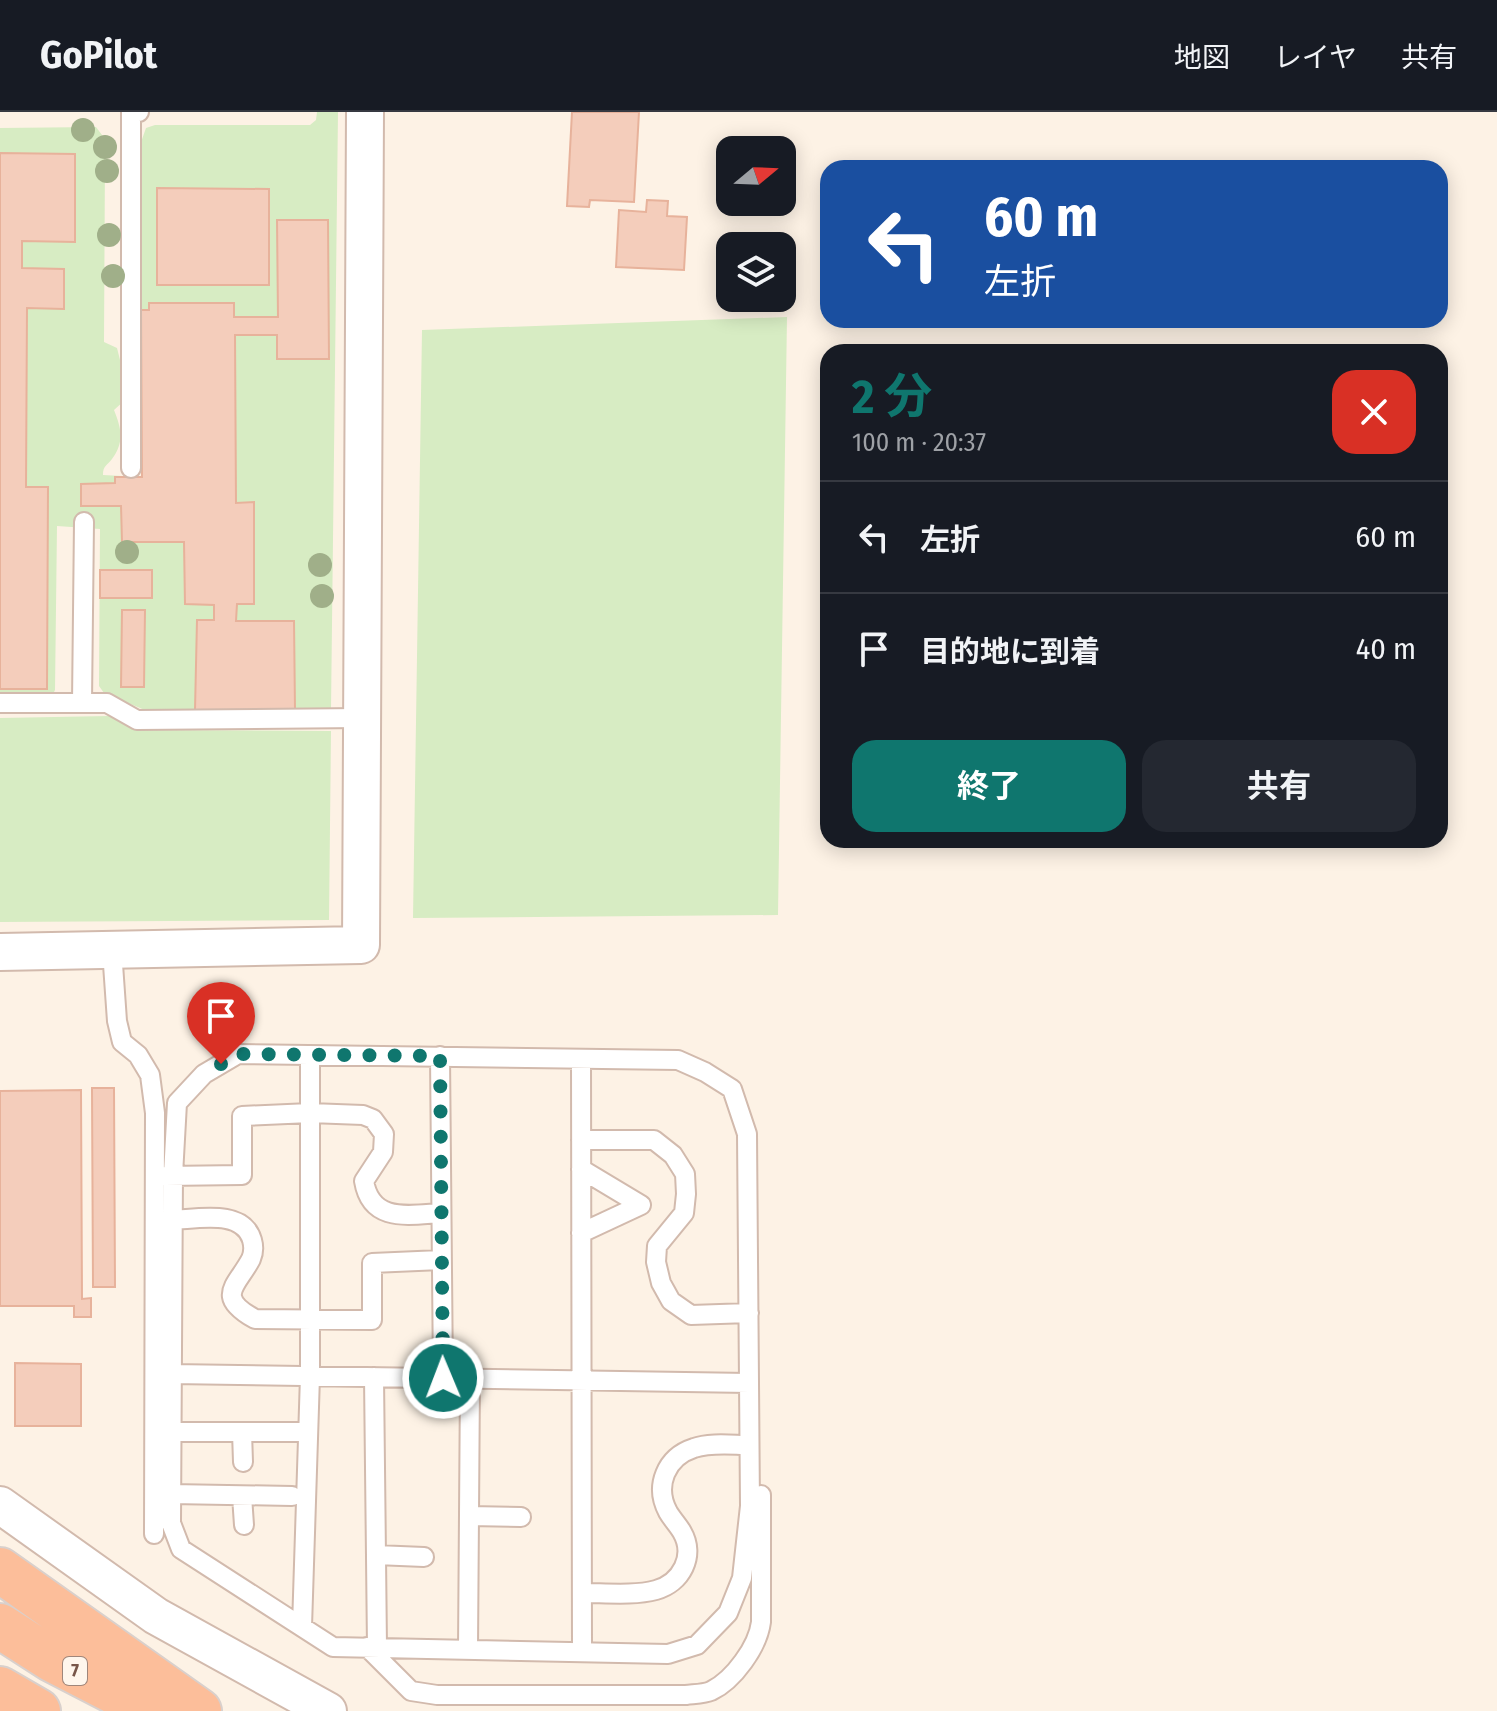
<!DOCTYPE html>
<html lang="ja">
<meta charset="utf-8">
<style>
:root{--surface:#171b24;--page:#242831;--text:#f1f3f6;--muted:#9ea1a6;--line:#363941;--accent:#0f766e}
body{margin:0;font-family:"Fira Sans Condensed","Noto Sans JP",sans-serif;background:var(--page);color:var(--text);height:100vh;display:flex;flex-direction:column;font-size:30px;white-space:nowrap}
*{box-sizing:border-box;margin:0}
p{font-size:26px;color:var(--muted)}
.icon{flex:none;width:44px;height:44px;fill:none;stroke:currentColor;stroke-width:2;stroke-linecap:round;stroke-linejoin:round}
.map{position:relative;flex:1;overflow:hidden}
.panel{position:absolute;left:820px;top:232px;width:628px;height:504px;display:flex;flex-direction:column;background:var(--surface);border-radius:24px;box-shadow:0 4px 20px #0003}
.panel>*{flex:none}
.guide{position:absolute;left:820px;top:48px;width:628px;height:168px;border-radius:24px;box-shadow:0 4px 20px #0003;background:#1a4fa0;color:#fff;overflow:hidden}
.needle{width:52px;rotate:71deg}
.tools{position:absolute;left:716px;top:24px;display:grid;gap:16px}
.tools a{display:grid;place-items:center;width:80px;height:80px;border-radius:16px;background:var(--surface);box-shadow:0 4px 20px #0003;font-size:40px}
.pin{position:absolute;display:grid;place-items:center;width:68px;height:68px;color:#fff;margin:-82px -34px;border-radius:50% 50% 50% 0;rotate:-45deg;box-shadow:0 0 8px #0007}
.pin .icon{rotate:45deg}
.me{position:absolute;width:88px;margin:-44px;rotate:359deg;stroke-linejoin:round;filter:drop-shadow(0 0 6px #0008)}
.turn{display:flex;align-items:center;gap:28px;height:168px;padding:0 32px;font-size:36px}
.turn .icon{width:104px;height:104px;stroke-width:2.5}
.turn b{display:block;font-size:56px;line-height:68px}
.round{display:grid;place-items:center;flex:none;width:84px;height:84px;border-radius:24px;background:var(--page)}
.headline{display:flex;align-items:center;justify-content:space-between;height:136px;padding:0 32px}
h1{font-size:48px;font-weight:700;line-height:60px;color:var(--accent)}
.primary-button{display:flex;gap:16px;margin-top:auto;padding:16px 32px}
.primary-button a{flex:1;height:92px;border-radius:24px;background:var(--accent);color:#fff;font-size:32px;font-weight:700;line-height:92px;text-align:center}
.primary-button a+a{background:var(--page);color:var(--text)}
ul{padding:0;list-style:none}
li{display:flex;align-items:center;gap:24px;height:112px;padding:0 32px;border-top:2px solid var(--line)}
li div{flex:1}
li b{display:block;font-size:30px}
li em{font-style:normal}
header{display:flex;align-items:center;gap:48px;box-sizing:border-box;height:112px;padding:0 40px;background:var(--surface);border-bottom:2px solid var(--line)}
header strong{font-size:38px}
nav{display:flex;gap:44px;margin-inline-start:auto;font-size:28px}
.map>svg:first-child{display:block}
.green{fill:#d7ecc3}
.building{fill:#f4cdbb;stroke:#e7b29b;stroke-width:2}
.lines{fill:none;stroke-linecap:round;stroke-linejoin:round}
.service-casing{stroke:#d2baad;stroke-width:22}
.minor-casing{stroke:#d2baad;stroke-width:40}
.trunk-casing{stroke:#d9d0cc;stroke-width:48}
.service{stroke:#fff;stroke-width:18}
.minor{stroke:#fff;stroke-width:36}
.trunk{stroke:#fcbe9a;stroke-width:44}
.tree{fill:#a0af89}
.route{stroke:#0f766e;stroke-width:14;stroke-dasharray:0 25.2}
.labels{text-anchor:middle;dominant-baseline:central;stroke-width:7;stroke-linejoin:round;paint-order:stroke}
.shield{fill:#fff6ec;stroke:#a0867a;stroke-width:2}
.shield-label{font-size:18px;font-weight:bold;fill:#785649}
</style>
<header>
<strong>GoPilot</strong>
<nav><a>地図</a><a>レイヤ</a><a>共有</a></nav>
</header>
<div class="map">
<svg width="1497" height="1599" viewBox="0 0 1497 1599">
<rect width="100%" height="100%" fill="#fdf2e5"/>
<path class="green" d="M317 0H338L331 598 152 601 104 581 99 574 100 417 57 414 55 578 52 584 0 587V16L96 15 102 23 105 44 104 230 117 236 125 268V288L114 298C121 316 125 329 112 347 107 354 103 353 103 363L141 365 140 33 146 16 155 13H310L316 8Z
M787 205 778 803 413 806 422 218Z
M109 604 135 618 331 619 329 808 0 810V606Z"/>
<path class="building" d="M572 0H639L634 90 590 88 589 95 567 94Z
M0 41 75 42V130L22 129V156L64 157V197L27 196 26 375H48L47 577H0Z
M157 76 269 77V173H157Z
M647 88 668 89 667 104 687 105 684 158 616 155 619 98 646 100Z
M277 108H328L329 247H277V223H235L236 391 254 390V492H237L236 509H294L295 598H195L197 508H214V493L185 492 184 430H122L121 394H81V372L115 371V365H142L141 198H149V191H234V205H278Z
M100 458H152V486H100Z
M122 498H145L144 575H121Z
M92 976H114L115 1175H93Z
M81 978 82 1187 91 1186V1205H74V1194H0V979Z
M15 1251 81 1252V1314H15Z"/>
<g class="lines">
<defs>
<path id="service" d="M131 356V0H139
M82 590 84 410
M0 591H107L137 608 362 606
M112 838 117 909 122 930 138 943 150 963 155 1001 154 1422
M238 942 678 948 705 960 732 977 747 1022 750 1394 742 1466 728 1501 697 1533 668 1542 333 1535 181 1437 171 1411 173 1063 177 991 204 962Z
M440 944 443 1266
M581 947 582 1540
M581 1028H654L673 1043 685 1062 686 1082 684 1101 657 1134 656 1150 661 1171 671 1189 691 1203 749 1201
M581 1057 641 1093 581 1121
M165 1064 242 1063V1004L310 1001 363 1003 373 1007 384 1022 383 1040 364 1069C371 1111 408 1103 441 1101
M173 1108C198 1107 243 1097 252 1128 254 1135 254 1140 251 1147 237 1174 214 1184 255 1207L372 1208V1151L441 1148
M172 1262 749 1271
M374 1265 377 1535
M171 1320H308
M242 1320 243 1350
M171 1382 292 1384
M242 1384 244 1413
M469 1404 521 1405
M376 1443 424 1445
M582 1481C605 1481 634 1484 656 1478 681 1471 696 1444 682 1420 678 1413 672 1407 668 1400 654 1374 666 1345 694 1336 710 1330 733 1333 749 1333
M302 1515 310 1264V943
M367 1535 411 1579 437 1583H686C693 1582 704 1582 711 1579 734 1568 758 1534 761 1510V1383
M468 1537 470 1267"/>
<path id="minor" d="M0 840 361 833 365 0
M0 1393 156 1504 328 1599"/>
<path id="trunk" d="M0 1458 199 1599
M0 1514 53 1548 152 1599
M0 1577 38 1599"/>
</defs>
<use href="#service" class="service-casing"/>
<use href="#minor" class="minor-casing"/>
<use href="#trunk" class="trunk-casing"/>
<use href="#service" class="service"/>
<use href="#minor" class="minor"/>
<use href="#trunk" class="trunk"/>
</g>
<g class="tree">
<circle cx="83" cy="18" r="12"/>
<circle cx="105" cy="35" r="12"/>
<circle cx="107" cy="59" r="12"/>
<circle cx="109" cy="123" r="12"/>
<circle cx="113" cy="164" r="12"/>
<circle cx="127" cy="440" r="12"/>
<circle cx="320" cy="453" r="12"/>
<circle cx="322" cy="484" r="12"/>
</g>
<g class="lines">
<path class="route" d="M221 952 238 942 440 944 443 1266"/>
</g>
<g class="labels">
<rect class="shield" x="63" y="1545" width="24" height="28" rx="6"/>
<g class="shield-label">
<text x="75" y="1559">7</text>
</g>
</g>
</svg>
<div class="tools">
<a><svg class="needle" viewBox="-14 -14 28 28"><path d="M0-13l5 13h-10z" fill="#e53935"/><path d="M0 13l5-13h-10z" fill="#9ea1a6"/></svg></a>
<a><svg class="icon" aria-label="layers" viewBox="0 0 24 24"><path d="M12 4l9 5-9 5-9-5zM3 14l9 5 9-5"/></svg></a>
</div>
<div class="pin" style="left:221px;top:952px;background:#d93025"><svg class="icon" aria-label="arrive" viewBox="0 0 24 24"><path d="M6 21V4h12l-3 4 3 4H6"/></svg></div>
<svg class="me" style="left:443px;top:1266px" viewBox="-20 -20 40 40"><circle r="17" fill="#0f766e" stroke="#fff" stroke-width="3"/><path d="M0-11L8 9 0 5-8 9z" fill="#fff"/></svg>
<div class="guide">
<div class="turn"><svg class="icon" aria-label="left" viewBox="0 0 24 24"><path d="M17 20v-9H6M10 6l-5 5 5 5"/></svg><div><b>60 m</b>左折</div></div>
</div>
<section class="panel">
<div class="headline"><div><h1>2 分</h1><p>100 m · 20:37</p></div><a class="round" style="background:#d93025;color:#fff"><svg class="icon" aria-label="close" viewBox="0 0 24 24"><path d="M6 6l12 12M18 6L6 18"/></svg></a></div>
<ul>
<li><svg class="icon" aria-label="left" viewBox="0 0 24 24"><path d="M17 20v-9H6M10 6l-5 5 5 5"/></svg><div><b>左折</b></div><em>60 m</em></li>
<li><svg class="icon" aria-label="arrive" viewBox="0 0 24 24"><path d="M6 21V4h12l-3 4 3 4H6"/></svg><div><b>目的地に到着</b></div><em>40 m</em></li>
</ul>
<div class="primary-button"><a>終了</a><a>共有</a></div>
</section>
</div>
